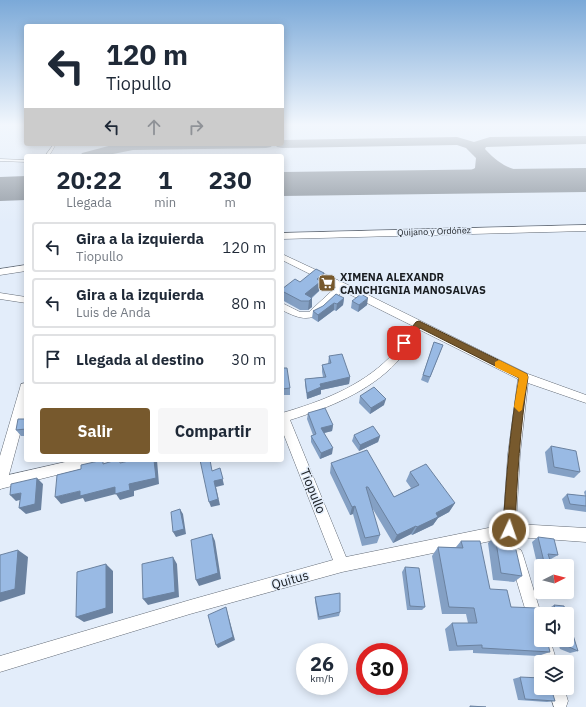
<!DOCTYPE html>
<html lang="es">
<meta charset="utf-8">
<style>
:root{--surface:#fff;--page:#f6f6f7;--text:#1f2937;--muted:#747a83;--line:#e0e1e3;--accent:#77592d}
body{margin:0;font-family:"IBM Plex Sans",sans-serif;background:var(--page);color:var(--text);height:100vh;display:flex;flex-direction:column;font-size:15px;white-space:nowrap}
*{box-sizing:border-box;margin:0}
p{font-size:13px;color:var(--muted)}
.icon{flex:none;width:22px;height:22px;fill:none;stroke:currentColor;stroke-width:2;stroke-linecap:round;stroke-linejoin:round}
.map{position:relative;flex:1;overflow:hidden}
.side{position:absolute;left:24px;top:154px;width:260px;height:308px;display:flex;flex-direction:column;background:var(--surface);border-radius:4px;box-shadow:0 2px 10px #0003}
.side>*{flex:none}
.banner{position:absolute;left:24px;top:24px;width:260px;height:122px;border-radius:4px;box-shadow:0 2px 10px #0003;background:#fff;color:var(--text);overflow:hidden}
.needle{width:26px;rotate:84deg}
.controls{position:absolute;left:534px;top:559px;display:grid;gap:8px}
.controls a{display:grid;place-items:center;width:40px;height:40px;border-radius:4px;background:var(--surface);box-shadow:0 2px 10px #0003;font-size:20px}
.speed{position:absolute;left:296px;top:643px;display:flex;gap:8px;font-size:20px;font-weight:700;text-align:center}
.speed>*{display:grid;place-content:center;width:52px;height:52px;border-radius:50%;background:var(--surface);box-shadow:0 2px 10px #0003;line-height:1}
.speed small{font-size:10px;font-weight:400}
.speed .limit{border:6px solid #d22;background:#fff;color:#111}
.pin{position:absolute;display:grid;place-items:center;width:34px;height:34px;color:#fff;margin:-17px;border-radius:8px;box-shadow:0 2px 6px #0006}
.me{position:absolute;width:44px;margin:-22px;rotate:3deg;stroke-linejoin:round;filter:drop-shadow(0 0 3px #0008)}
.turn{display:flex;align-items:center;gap:14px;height:84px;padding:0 16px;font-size:18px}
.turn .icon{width:52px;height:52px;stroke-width:2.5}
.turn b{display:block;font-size:28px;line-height:34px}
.lanes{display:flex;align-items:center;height:38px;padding:0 16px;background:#0003;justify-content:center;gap:20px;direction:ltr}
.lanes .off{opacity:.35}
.eta{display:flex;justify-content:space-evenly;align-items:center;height:68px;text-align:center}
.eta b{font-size:24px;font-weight:800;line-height:28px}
.cta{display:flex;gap:8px;margin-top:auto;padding:8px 16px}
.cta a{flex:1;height:46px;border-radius:4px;background:var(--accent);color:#fff;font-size:16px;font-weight:800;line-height:46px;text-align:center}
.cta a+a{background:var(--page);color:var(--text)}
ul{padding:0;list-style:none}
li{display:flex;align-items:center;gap:12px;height:50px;margin:0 8px 6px;padding:0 8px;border:2px solid var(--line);border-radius:4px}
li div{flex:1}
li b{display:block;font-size:15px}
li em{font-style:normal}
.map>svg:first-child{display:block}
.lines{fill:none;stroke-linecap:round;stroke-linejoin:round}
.taxiway{fill:#9098a1;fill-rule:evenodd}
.runway{fill:#9098a1;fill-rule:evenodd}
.service-casing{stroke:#636b76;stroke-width:1}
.minor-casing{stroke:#636b76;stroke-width:1}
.tertiary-casing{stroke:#636b76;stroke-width:1}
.service{fill:#fff;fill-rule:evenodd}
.minor{fill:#fff;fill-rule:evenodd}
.tertiary{fill:#fff;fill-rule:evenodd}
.wall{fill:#84a0c4}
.shaded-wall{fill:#6b82a0}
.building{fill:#99bae4;stroke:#6b82a0}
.route{fill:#77592d;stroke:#4d3a1d}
.slow{fill:#f59e0b}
.labels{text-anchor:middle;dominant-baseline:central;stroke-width:3;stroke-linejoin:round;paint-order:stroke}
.far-street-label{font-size:9px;fill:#191d21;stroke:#e3edfa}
.poi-label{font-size:11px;font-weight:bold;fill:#191d21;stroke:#e3edfa;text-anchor:start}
.near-street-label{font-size:13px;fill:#191d21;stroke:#e3edfa}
</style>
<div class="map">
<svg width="586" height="707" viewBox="0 0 586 707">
<rect width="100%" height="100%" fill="#e3edfa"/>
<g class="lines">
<path class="taxiway" d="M586 136V144L486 147 485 149C512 179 529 168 562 177L564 180 562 183 556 185 517 180 489 170C480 185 449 189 433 185L431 182 433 179 464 174 475 168 476 158 466 148 457 145 282 148 277 147 275 144H282V140L457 137 474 142 490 137Z
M116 144H273L271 147 266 148 133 150 103 156H80L82 153Z"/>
<path class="runway" d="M586 168V192L282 196V172Z
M26 176V200L0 201V177Z"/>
<defs>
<path id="service" d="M54 144H56L49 156H45Z
M0 159 26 160V162L0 161Z"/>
<path id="minor" d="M282 254 346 284 528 374 586 395V403L528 383 520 454 516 524 586 528V542L517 537 516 541 511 543 506 541 505 538 342 572 190 614 0 672V656L190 600 333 560 282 430V413C320 402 360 387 389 358 398 349 405 337 413 326L343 291C319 313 315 328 282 310V303L300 312H309L336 287 282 260ZM420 330 518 379 508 454 503 525 346 557 290 420C328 408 369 392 397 362 406 352 413 341 420 330Z
M0 293 26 297V303L0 299Z
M74 460H103L101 464 97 465 0 489V477Z
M516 548 521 550 523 555 541 614V640H550L557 662H541L509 555 511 550Z
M548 688H564L568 701 566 707H554Z"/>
<path id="tertiary" d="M586 225V231L282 239V233Z
M26 265V271L0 275V269Z
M26 383V412L7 482 5 487 0 489V456L20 388 21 384Z"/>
</defs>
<use href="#service" class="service-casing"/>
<use href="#minor" class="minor-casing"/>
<use href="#tertiary" class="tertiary-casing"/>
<use href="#service" class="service"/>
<use href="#minor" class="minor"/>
<use href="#tertiary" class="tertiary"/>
</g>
<path class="wall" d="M324 273V283L320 286 319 291 312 298V307L308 310H300L282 300V289L300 282Z
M344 298 343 305 336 311 334 310 318 322 312 318 313 311Z
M352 301 367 305 358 312 351 308Z
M434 342 443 345 428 383 421 380Z
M329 356 350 377 349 384 321 390V394L307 399 305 385V379L323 377 322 372V365L328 364Z
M282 368 290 388V395H282Z
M360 396 384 405 370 414 359 403Z
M308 413 333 425 332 431 324 433 332 454 320 459 311 442V436L313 435 307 419Z
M26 419V436H21L16 430Z
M354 435 380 436 378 442 359 451 352 441Z
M551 446 580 472 574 478 548 473 545 452Z
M331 463 394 497 411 488 406 481 410 472 455 503 449 512 438 518 433 525 412 535 411 534 393 543 371 506 380 535 377 543 362 546 353 514 350 515 330 473Z
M586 490V512L565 509 562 499 567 494 585 496 584 492Z
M495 536 522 576 514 582 493 580 488 543Z
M538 537 558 555 551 559H550L552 566H541V581L532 542Z
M461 541 490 589 511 607 550 652 538 656 473 653V650L449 651 445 629 452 623H468L466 614H442L432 556 438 547H456Z
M405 567 425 607 422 610H407L402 572Z
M544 592H558L553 595 544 594Z
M315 597 340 612 339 616 318 620 315 601Z
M554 605 566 614H549L548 609Z
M557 640H567L578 651 570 653 560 649Z
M520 677 555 701 547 702 518 700 513 679Z"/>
<path class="shaded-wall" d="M324 273V283L320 286 319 291 307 301 305 294 317 279Z
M312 298V307L308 310 309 301Z
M344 298 343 305 336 311 337 304Z
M368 298 367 305 358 312 359 305Z
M334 303V310L318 322V315Z
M350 377 349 384 321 390V394L307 399V393L320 384Z
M386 399 384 405 370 414 371 408Z
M333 425 332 431 320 434 321 428Z
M380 436 378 442 359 451 360 445Z
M333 448 332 454 320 459 321 453Z
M154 460H157L159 484 134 491V496L120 500 116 494 85 502 83 498 61 504 55 497 80 491 115 487 129 484Z
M220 468 224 485 216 487 220 505 211 507 209 502 214 481Z
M37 478 43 484 41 510 26 514 19 508Z
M21 493 27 498 16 501 10 495Z
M455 503 449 512 438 518 433 525 412 535 417 527 436 513Z
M355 506 353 514 350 515 352 507Z
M180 509 183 514 186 534 176 537 173 532Z
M416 526 411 534 393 543 397 535Z
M212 534 215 541 221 579 199 586 196 580Z
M18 550 28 557 25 594 0 602V593Z
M173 557 177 564 179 597 148 605 143 599Z
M106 564 113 571V613L84 622 76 617Z
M226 607 227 611 235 640 218 648 216 645Z"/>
<path class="building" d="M316 269 324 273 317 279 320 282 305 294 312 298 309 301H301L282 291V289L295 279 300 282Z
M336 294 344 298 337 304 334 303 318 315 313 311 323 306Z
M361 294 368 298 359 305 352 301Z
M434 342 443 345 430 377 423 375Z
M342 354 350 377 320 384 321 387 307 393 305 379 326 377 322 365 331 363 329 356Z
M282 368H287L290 388 282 389Z
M374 387 386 399 371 408 360 396Z
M325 408 333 425 321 428 333 448 321 453 311 436 316 434 308 413Z
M18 419H26V429L16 430Z
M373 426 380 436 360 445 354 435Z
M551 446 576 451 580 472 554 467Z
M367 450 394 497 419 485 410 472 426 464 455 503 436 513 438 517 417 527 416 526 397 535 368 487H366L380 535 365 538 355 506 352 507 331 463Z
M103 460V464L116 460H120V463L133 460H154L156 478 129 484 130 490 115 494V487L80 496V491L55 497 57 475 81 469V465Z
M200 460H210L212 471 220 468 223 479 214 481 218 499 209 502Z
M37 478 35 504 19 508 21 493 10 495 11 484Z
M567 494 586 496V506L570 504Z
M180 509 184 529 173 532 171 512Z
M212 534 218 573 196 580 191 540Z
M495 536 513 537 522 576 501 573Z
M538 537 554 539 558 555 548 554 552 566H545Z
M461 541H480L490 589 507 590 511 607 537 608 541 621V640H547L550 652 482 648V645L457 646 452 623H477L474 608 449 607 438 547 463 548Z
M18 550 15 589 0 593V555Z
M173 557 175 592 143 599 142 564Z
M106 564V608L76 617 77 572Z
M405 567 419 568 425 607 410 606Z
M340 593V612L319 617 315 597Z
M554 605 564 606 566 614H557Z
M226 607 233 637 216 645 208 615Z
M567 616 578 651 567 646 565 640H567Z
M520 677 541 678V688H551L555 701 525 699Z
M470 706 486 707H470Z"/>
<linearGradient id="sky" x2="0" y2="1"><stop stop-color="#7ba9d8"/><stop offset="0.56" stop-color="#f2f7fd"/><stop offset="1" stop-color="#f2f7fd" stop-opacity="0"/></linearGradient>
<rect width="586" height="223" fill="url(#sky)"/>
<path class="route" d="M419 321 527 374 528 377C520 428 517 479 515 530L513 535 509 537 505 535 503 530C506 479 510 429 519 378L420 328 408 346H401V341L416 322Z"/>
<path class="slow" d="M499 360 527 374 528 377 522 410 519 412 514 407 519 378 495 367V362Z"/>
<defs>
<symbol id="supermarket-square" viewBox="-11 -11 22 22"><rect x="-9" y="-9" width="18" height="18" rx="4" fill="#77592d" stroke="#e3edfa"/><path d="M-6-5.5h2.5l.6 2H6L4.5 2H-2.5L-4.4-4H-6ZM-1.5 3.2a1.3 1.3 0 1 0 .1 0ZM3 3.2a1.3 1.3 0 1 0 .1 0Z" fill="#fff"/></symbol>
</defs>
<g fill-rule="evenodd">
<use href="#supermarket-square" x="317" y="273" width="20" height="20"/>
</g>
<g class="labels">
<g class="far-street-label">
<text transform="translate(434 231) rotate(-2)">Quijano y Ordóñez</text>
</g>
<g class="poi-label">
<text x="340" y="277">XIMENA ALEXANDR<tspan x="340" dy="13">CANCHIGNIA MANOSALVAS</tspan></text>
</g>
<g class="near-street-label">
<text transform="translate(313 491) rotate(68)">Tiopullo</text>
<text transform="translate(290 580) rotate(-16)">Quitus</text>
</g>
</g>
</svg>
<div class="controls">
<a><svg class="needle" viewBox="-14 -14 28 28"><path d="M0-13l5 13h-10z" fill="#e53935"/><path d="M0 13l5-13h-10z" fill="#747a83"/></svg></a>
<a><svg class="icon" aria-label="sound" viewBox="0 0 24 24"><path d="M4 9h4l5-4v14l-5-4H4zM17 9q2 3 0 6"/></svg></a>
<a><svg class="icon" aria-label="layers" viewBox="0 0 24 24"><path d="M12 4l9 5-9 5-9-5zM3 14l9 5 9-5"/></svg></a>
</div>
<div class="speed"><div>26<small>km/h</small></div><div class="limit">30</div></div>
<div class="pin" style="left:404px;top:343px;background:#d93025"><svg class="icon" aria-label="arrive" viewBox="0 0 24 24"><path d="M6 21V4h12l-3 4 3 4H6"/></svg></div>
<svg class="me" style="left:509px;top:530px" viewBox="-20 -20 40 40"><circle r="17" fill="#77592d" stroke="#fff" stroke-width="3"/><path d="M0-11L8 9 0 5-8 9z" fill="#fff"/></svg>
<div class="banner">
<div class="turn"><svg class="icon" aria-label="left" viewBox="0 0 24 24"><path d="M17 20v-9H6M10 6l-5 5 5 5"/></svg><div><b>120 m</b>Tiopullo</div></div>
<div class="lanes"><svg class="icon" aria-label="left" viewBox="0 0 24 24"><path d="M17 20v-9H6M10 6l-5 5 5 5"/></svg><svg class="icon off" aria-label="ahead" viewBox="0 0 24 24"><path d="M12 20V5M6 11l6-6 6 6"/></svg><svg class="icon off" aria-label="right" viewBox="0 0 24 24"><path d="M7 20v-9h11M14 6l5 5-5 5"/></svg></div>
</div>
<section class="side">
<div class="eta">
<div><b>20:22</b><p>Llegada</p></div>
<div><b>1</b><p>min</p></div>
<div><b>230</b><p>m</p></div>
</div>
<ul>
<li><svg class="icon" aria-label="left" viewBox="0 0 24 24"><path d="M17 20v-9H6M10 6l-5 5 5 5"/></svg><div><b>Gira a la izquierda</b><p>Tiopullo</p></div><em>120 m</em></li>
<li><svg class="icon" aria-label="left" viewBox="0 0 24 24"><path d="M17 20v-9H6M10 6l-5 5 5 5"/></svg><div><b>Gira a la izquierda</b><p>Luis de Anda</p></div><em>80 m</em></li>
<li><svg class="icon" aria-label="arrive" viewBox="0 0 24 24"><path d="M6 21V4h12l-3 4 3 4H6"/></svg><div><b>Llegada al destino</b></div><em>30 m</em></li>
</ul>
<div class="cta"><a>Salir</a><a>Compartir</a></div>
</section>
</div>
